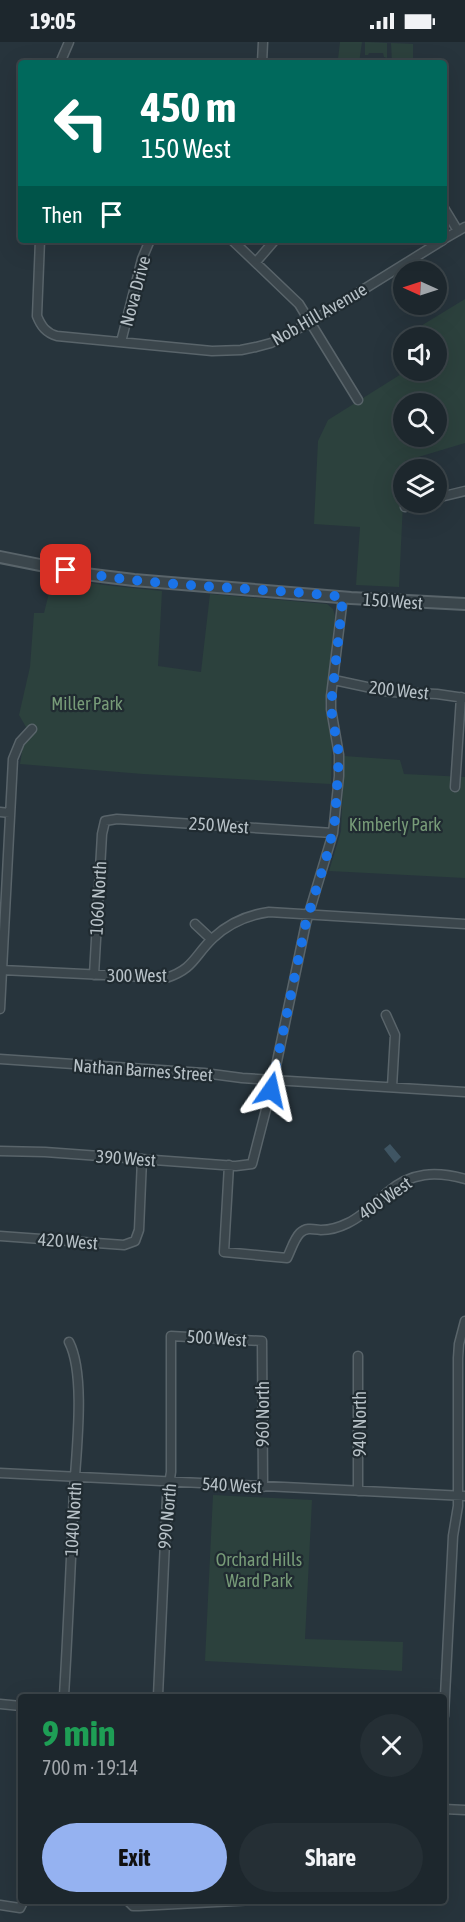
<!DOCTYPE html>
<meta charset="utf-8">
<style>
:root{--surface:#1d272d;--page:#252f35;--text:#f1f3f6;--muted:#a0a5aa;--line:#3b4449;--accent:#95b2f1}
body{margin:0;font-family:"Asap Condensed",sans-serif;background:var(--page);color:var(--text);height:100vh;display:flex;flex-direction:column;font-size:22px;white-space:nowrap}
*{box-sizing:border-box;margin:0}
p{font-size:20px;color:var(--muted)}
.icon{flex:none;width:33px;height:33px;fill:none;stroke:currentColor;stroke-width:2;stroke-linecap:round;stroke-linejoin:round}
.map{position:relative;flex:1;overflow:hidden}
.drawer{position:absolute;left:18px;top:1652px;width:429px;height:210px;display:flex;flex-direction:column;background:var(--surface);border-radius:6px;box-shadow:0 6px 24px #0002,0 0 0 2px var(--line)}
.drawer>*{flex:none}
.banner{position:absolute;left:18px;top:18px;width:429px;height:183px;border-radius:6px;box-shadow:0 6px 24px #0002,0 0 0 2px var(--line);background:#00695c;color:#fff;overflow:hidden}
.needle{width:39px;rotate:273deg}
.controls{position:absolute;left:393px;top:219px;display:grid;gap:12px}
.controls a{display:grid;place-items:center;width:54px;height:54px;border-radius:50%;background:var(--surface);box-shadow:0 6px 24px #0002,0 0 0 2px var(--line);font-size:30px}
.pin{position:absolute;display:grid;place-items:center;width:51px;height:51px;color:#fff;margin:-26px;border-radius:12px;box-shadow:0 3px 9px #0006}
.me{position:absolute;width:66px;margin:-33px;rotate:11deg;stroke-linejoin:round;filter:drop-shadow(0 0 4px #0008)}
.turn{display:flex;align-items:center;gap:21px;height:126px;padding:0 24px;font-size:27px}
.turn .icon{width:78px;height:78px;stroke-width:2.5}
.turn b{display:block;font-size:42px;line-height:51px}
.then{display:flex;align-items:center;height:57px;padding:0 24px;background:#0003;gap:12px;font-size:22px}
.round{display:grid;place-items:center;flex:none;width:63px;height:63px;border-radius:32px;background:var(--page)}
.overview{display:flex;align-items:center;justify-content:space-between;height:102px;padding:0 24px}
h1{font-size:36px;font-weight:700;line-height:45px;color:#1e9e55}
.button{display:flex;gap:12px;margin-top:auto;padding:12px 24px}
.button a{flex:1;height:69px;border-radius:36px;background:var(--accent);color:#111;font-size:24px;font-weight:700;line-height:69px;text-align:center}
.button a+a{background:var(--page);color:var(--text)}
.status{display:flex;justify-content:space-between;align-items:center;height:42px;padding:0 30px;background:var(--surface);direction:ltr}
.status svg{height:16px;fill:currentColor}
.map>svg:first-child{display:block}
.green{fill:#2c413d;fill-rule:evenodd}
.water{fill:#3f5563}
.lines{fill:none;stroke-linecap:round;stroke-linejoin:round}
.minor-casing{stroke:#59646a;stroke-width:11}
.tertiary-casing{stroke:#59646a;stroke-width:14}
.minor{stroke:#3b464c;stroke-width:8}
.tertiary{stroke:#3b464c;stroke-width:10}
.route{stroke:#1a73e8;stroke-width:10;stroke-dasharray:0 18}
.labels{text-anchor:middle;dominant-baseline:central;stroke-width:4.5;stroke-linejoin:round;paint-order:stroke}
.street-label{font-size:18px;fill:#b7c1c7;stroke:#202b31}
.park-label{font-size:18px;fill:#779b78;stroke:#202b31}
</style>
<div class="status"><b>19:05</b><svg viewBox="0 0 49 12"><path d="M0 12V9h3v3zM5 12V6h3v6zM10 12V3h3v9zM15 12V0h3v12zM26 1h20v11H26zM47 4h2v5h-2z"/></svg></div>
<div class="map">
<svg width="465" height="1880" viewBox="0 0 465 1880">
<rect width="100%" height="100%" fill="#27343c"/>
<path class="green" d="M340 0H362L359 21 338 17Z
M365 0 387 1V16L384 15 383 11H369L368 13H365Z
M391 1 413 2V20L392 21Z
M465 257V401L405 419 399 545 356 543 360 485 314 482 318 399 328 378 406 329 436 328V296H404L403 323 393 301ZM404 362H436V394H404Z
M53 535 104 543 162 549 158 624 201 630 210 552 327 562 333 567 335 574 325 664 332 704 331 742 143 732 20 722 26 685 19 673 30 625 34 571H44Z
M344 714 400 718 404 732 465 735V836L329 829 341 789Z
M213 1453 312 1458 305 1597 403 1600 402 1629 205 1619Z"/>
<path class="water" d="M390 1102 401 1115 395 1121 384 1107Z"/>
<g class="lines">
<defs>
<path id="minor" d="M60 21 69 0
M262 21 263 0
M444 166 458 189
M444 197 465 185
M40 198 37 274C41 284 46 291 57 294L212 309 241 308 256 305 271 301 311 280 443 198
M232 198 299 262 358 358
M256 220 275 198
M121 300 142 217 150 198
M436 456 465 449
M405 465 422 460
M334 638 390 650 437 652 465 656
M455 745 461 655
M0 770 10 771
M195 882 211 897
M2 928 166 936C194 927 194 914 213 896 229 881 247 873 269 870L465 882
M94 933 102 792 105 779 117 777 333 791
M0 967 13 717 20 700 32 687
M386 973 395 993 392 1045
M0 1017 204 1031 242 1036 465 1050
M0 1109 45 1110 236 1124 252 1122 271 1048 306 881 333 791 339 734V713L331 667V654L343 555
M229 1123 224 1210 287 1216C291 1208 294 1197 300 1191 306 1185 313 1187 321 1188 330 1188 340 1185 348 1181 363 1174 375 1161 388 1150 411 1130 436 1129 465 1137
M0 1194 124 1203 135 1199 139 1188 142 1117
M0 1431 465 1454
M358 1449V1314
M64 1654C68 1586 71 1518 74 1449 76 1411 86 1333 69 1300
M158 1654 167 1455 171 1430V1294L262 1299 263 1445
M0 1662 21 1664
M444 1674 453 1494 458 1464V1316L459 1302 465 1279
M444 1767 465 1768
M127 1858 133 1864H139L255 1858
M0 1863 20 1866 24 1858"/>
<path id="tertiary" d="M0 515 85 532 134 538 351 556 465 562"/>
</defs>
<use href="#minor" class="minor-casing"/>
<use href="#tertiary" class="tertiary-casing"/>
<use href="#minor" class="minor"/>
<use href="#tertiary" class="tertiary"/>
</g>
<g class="lines">
<path class="route" d="M66 528C157 546 251 544 343 555L332 654 331 667 339 713 335 778 328 810 306 880 271 1048"/>
</g>
<g class="labels">
<g class="street-label">
<text transform="translate(135 249) rotate(-75)">Nova Drive</text>
<text transform="translate(319 272) rotate(-30)">Nob Hill Avenue</text>
<text transform="translate(393 559) rotate(4)">150 West</text>
<text transform="translate(399 648) rotate(6)">200 West</text>
<text transform="translate(219 783) rotate(4)">250 West</text>
<text transform="translate(98 856) rotate(-87)">1060 North</text>
<text x="137" y="933">300 West</text>
<text transform="translate(143 1028) rotate(4)">Nathan Barnes Street</text>
<text transform="translate(126 1116) rotate(4)">390 West</text>
<text transform="translate(385 1156) rotate(-35)">400 West</text>
<text transform="translate(68 1199) rotate(4)">420 West</text>
<text transform="translate(217 1296) rotate(4)">500 West</text>
<text transform="translate(262 1372) rotate(-90)">960 North</text>
<text transform="translate(359 1382) rotate(-90)">940 North</text>
<text transform="translate(232 1443) rotate(3)">540 West</text>
<text transform="translate(167 1474) rotate(-85)">990 North</text>
<text transform="translate(73 1477) rotate(-87)">1040 North</text>
</g>
<g class="park-label">
<text x="87" y="661">Miller Park</text>
<text x="395" y="782">Kimberly Park</text>
<text x="259" y="1517">Orchard Hills<tspan x="259" dy="21">Ward Park</tspan></text>
</g>
</g>
</svg>
<div class="controls">
<a><svg class="needle" viewBox="-14 -14 28 28"><path d="M0-13l5 13h-10z" fill="#e53935"/><path d="M0 13l5-13h-10z" fill="#a0a5aa"/></svg></a>
<a><svg class="icon" aria-label="sound" viewBox="0 0 24 24"><path d="M4 9h4l5-4v14l-5-4H4zM17 9q2 3 0 6"/></svg></a>
<a><svg class="icon" aria-label="search" viewBox="0 0 24 24"><circle cx="10" cy="10" r="6"/><path d="M15 15l6 6"/></svg></a>
<a><svg class="icon" aria-label="layers" viewBox="0 0 24 24"><path d="M12 4l9 5-9 5-9-5zM3 14l9 5 9-5"/></svg></a>
</div>
<div class="pin" style="left:66px;top:528px;background:#d93025"><svg class="icon" aria-label="arrive" viewBox="0 0 24 24"><path d="M6 21V4h12l-3 4 3 4H6"/></svg></div>
<svg class="me" style="left:271px;top:1048px" viewBox="-20 -20 40 40"><path d="M0-17L14 15 0 8-14 15z" fill="#1a73e8" stroke="#fff" stroke-width="4"/></svg>
<div class="banner">
<div class="turn"><svg class="icon" aria-label="left" viewBox="0 0 24 24"><path d="M17 20v-9H6M10 6l-5 5 5 5"/></svg><div><b>450 m</b>150 West</div></div>
<div class="then">Then<svg class="icon" aria-label="arrive" viewBox="0 0 24 24"><path d="M6 21V4h12l-3 4 3 4H6"/></svg></div>
</div>
<section class="drawer">
<div class="overview"><div><h1>9 min</h1><p>700 m · 19:14</p></div><a class="round"><svg class="icon" aria-label="close" viewBox="0 0 24 24"><path d="M6 6l12 12M18 6L6 18"/></svg></a></div>
<div class="button"><a>Exit</a><a>Share</a></div>
</section>
</div>
